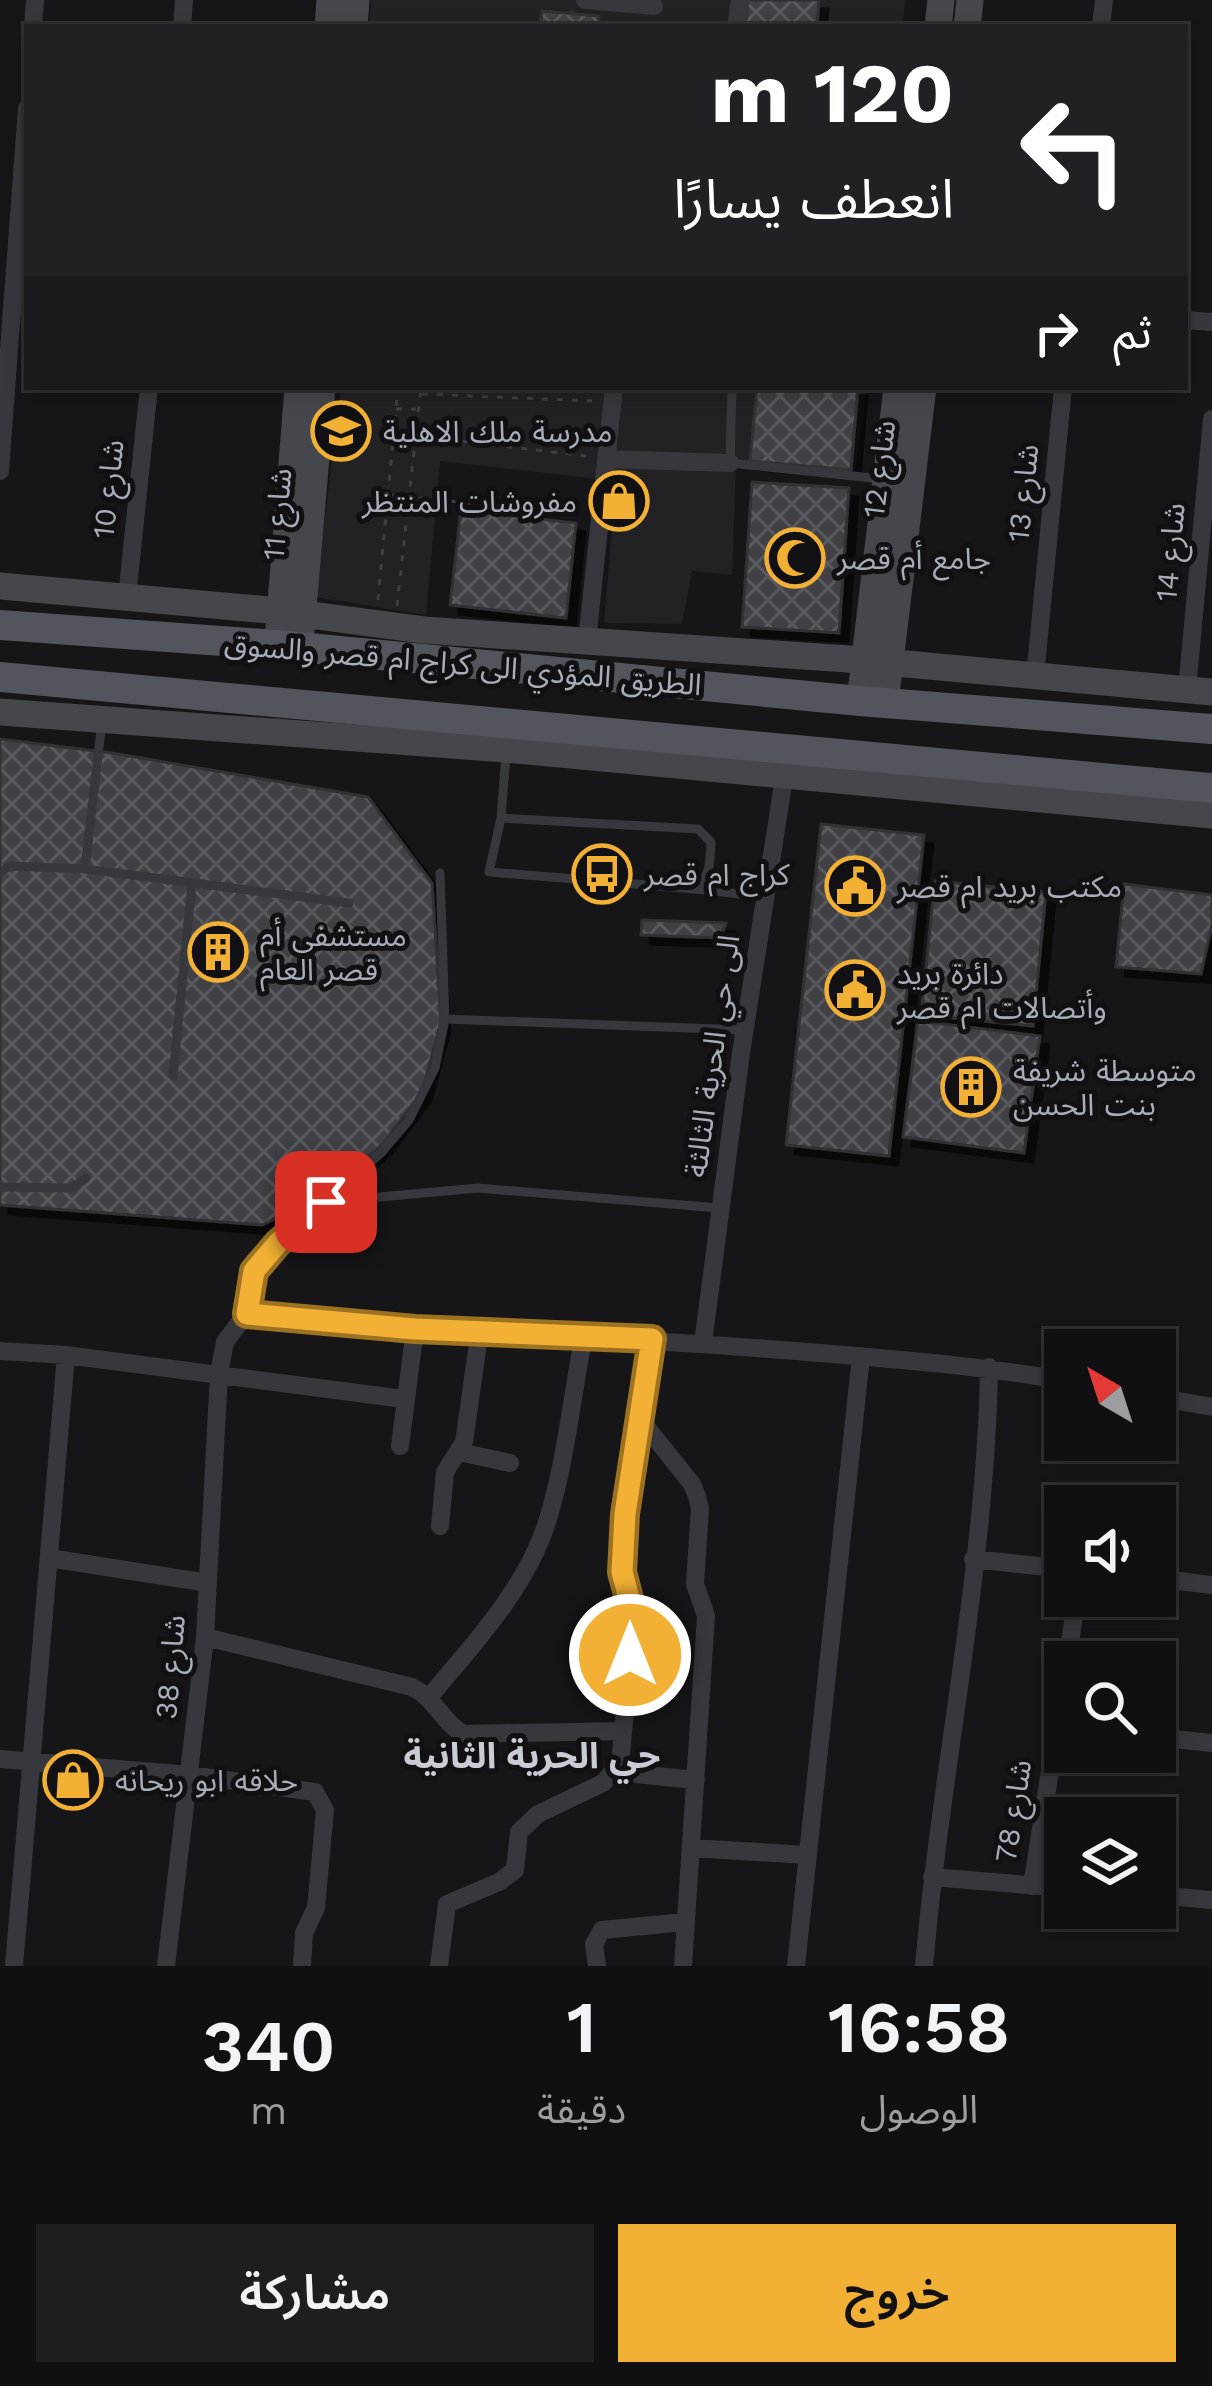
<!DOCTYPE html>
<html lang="ar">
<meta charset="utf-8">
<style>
:root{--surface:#101012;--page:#1e1e20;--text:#f1f3f6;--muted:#9c9d9f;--line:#303032;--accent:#f2b134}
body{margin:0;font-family:"Work Sans","Noto Sans Arabic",sans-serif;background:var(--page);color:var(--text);direction:rtl;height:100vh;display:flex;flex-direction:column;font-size:45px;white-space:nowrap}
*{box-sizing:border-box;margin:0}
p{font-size:39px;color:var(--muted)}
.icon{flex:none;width:66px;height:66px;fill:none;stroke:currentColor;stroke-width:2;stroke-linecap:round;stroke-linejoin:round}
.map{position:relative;height:1966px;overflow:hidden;direction:ltr}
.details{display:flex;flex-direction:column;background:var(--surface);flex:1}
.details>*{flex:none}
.top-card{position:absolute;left:24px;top:24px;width:1164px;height:366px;border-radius:0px;box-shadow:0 6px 18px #0003,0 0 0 3px var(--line);direction:rtl;background:#202124;color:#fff;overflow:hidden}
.needle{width:78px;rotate:321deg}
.fabs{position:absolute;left:1044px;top:1329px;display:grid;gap:24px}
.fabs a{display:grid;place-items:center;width:132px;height:132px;border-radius:0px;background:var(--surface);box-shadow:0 6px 18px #0003,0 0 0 3px var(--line);font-size:60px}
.pin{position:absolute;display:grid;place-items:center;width:102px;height:102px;color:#fff;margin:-51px;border-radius:24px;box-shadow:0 6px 18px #0006}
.me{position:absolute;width:132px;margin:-66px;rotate:0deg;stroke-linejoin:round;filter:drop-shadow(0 0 9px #0008)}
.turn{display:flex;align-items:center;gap:42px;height:252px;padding:0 36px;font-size:54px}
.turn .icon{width:156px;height:156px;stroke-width:2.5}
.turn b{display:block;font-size:84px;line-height:102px}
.then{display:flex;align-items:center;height:114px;padding:0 36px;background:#0003;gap:24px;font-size:45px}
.eta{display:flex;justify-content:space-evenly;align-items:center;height:204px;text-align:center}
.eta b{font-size:72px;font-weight:600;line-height:84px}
.cta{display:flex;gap:24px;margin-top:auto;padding:24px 36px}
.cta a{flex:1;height:138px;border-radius:0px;background:var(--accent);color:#111;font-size:48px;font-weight:600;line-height:138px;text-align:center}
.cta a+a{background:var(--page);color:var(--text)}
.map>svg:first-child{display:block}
.built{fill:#222225}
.building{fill:url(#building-cross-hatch);stroke:#303034;stroke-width:3;filter:url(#shadow)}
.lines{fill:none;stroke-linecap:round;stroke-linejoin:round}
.path{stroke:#3d3f44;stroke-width:3;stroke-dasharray:6 9;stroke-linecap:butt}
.lane{stroke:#37383d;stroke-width:9}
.street{stroke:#37383d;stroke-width:18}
.secondary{stroke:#45474d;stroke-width:27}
.primary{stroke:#53555c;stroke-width:30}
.route-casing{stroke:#9d7322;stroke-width:30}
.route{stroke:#f2b134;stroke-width:21}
.labels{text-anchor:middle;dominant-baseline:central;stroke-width:10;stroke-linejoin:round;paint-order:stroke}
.poi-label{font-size:30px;fill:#a8adb8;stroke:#111113;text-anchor:start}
.street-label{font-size:30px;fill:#a8adb8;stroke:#111113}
.quarter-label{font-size:36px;font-weight:bold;fill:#c9ccd4;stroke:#111113}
</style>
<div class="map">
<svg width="1212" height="1966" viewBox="0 0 1212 1966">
<defs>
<pattern id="building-cross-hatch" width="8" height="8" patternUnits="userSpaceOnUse" patternTransform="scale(3)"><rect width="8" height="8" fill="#404145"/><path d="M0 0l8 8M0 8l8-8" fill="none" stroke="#595a5e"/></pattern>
<filter id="shadow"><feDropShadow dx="9" dy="9" stdDeviation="0" flood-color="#0009"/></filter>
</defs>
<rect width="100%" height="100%" fill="#161618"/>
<path class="built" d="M371 0H905L903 27H369Z
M341 387H867L854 479 736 464 732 575 692 571 682 624 604 623 616 481 440 461 426 615 315 597Z"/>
<path class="building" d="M748 0H819L817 27H745Z
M542 11 599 16 598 27H540Z
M757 387H858L851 470 750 461Z
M752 482 849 488 839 633 742 627Z
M461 510 576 523 566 618 450 605Z
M0 739 112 753 368 797 432 883 441 1022 422 1092 382 1145 324 1195 262 1225 0 1205Z
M821 824 924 835 889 1156 786 1145Z
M935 881 1046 892 1033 1026 921 1015Z
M1124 884 1212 895V924L1201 974 1116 967Z
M642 920 726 923 721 938 641 935Z
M918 1021 1040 1036 1024 1153 903 1137Z"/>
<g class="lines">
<path class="path" d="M569 27 572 11
M470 387 479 395
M422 394 592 401
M396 409H416
M417 436 586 456
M390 495 583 515
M378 600 398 387
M397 606 421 387"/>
<path class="lane" d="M732 387 730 463 882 479
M102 721 85 869 349 903
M501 818 698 829 711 842C710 861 711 875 696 889L489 872 501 818 506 754
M0 872 10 866 85 869
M696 889 766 897
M445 1019 744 1030
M173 1076 192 883
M0 1187 72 1188 86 1178
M325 1202 478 1188 719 1208
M246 1314 253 1271 277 1243 381 1153 409 1120 435 1068 445 1019 440 873"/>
<path class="street" d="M585 0 654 6
M33 27 35 0
M182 27 184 0
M736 27 740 0
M1101 27 1104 0
M1185 320 1212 322
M606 459 730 463
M0 471 27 108
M127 597 149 387
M587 641 614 387
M1035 677 1063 387
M1187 690 1212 419
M703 1343 741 1053 784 778
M0 1351 66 1355 404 1399
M1155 1397 1212 1407
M640 1419 692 1484 697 1496 700 1508 695 1584 706 1616 683 1966
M400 1446 415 1329
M459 1452 510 1463
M440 1526 445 1472 464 1442 480 1329
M49 1558 208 1583
M973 1559 1065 1569
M1155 1578 1212 1585
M205 1637 412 1687C437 1700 441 1721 463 1734L623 1731
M1067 1662 1077 1596
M430 1696C474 1644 528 1586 548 1519 566 1460 572 1395 584 1335
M1155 1737 1212 1743
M0 1759 190 1775 315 1792 325 1810 316 1908 304 1933 302 1966
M615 1772 696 1780
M691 1848 808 1855
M932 1877 1065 1888
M1032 1886 1065 1675
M1155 1895 1212 1900
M14 1966 66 1355
M166 1966 205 1637 219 1373 225 1342 246 1314C438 1331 629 1337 820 1353 903 1360 984 1366 1065 1381
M439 1966 447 1904 499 1882 515 1870 519 1832 538 1814 603 1783 620 1764 634 1617 623 1572 625 1514 652 1339
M597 1966 594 1944 602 1930 685 1922
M796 1966 861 1356
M924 1966C941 1767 986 1568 989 1367"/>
<path class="secondary" d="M328 27 330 0
M354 27 356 0
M938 27 941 0
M967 27 970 0
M0 586 280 611 424 630 863 660 1212 692
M279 628 298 387
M301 631 322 387
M860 701 897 387
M885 703 923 387
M0 712 506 749 1212 815"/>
<path class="primary" d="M0 625 277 645 860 701 1212 729
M0 677 1212 788"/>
</g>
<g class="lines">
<defs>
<path id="route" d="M326 1202 278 1243 254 1271 247 1314 415 1329 652 1339 625 1514 622 1572 634 1617 630 1655"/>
</defs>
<use href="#route" class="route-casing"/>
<use href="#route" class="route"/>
</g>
<defs>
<symbol id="school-ring" viewBox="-11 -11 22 22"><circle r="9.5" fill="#111113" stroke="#f2b134" stroke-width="1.5"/><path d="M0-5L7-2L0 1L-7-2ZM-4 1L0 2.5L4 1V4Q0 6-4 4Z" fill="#f2b134"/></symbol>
<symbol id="shop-ring" viewBox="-11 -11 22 22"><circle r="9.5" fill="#111113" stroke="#f2b134" stroke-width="1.5"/><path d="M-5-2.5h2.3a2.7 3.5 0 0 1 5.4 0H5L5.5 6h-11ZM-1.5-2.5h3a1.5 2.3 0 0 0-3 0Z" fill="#f2b134"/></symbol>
<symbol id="mosque-ring" viewBox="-11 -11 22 22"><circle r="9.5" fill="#111113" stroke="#f2b134" stroke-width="1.5"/><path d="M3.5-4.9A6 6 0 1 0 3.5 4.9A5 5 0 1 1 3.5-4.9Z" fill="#f2b134"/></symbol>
<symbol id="bus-ring" viewBox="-11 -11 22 22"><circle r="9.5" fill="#111113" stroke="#f2b134" stroke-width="1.5"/><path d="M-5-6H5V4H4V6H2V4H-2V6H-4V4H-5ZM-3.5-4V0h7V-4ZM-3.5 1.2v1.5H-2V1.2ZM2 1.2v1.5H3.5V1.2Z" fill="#f2b134"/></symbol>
<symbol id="civic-ring" viewBox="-11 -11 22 22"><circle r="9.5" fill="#111113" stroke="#f2b134" stroke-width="1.5"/><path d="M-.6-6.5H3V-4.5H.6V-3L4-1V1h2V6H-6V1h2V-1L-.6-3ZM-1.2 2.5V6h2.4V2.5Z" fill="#f2b134"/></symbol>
<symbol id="building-ring" viewBox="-11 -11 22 22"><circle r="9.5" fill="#111113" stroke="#f2b134" stroke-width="1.5"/><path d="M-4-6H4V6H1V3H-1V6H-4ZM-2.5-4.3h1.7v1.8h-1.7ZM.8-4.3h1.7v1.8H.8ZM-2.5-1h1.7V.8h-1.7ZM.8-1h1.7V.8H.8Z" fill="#f2b134"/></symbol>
</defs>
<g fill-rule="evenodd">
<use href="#school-ring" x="308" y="398" width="66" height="66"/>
<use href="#shop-ring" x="586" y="468" width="66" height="66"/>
<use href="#mosque-ring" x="762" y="525" width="66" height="66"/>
<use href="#bus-ring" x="569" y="841" width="66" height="66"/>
<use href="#civic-ring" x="822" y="853" width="66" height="66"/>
<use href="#building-ring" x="185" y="919" width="66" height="66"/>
<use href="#civic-ring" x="822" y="957" width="66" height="66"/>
<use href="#building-ring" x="938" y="1054" width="66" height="66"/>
<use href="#shop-ring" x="40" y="1747" width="66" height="66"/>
</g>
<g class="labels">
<g class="poi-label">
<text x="383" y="431">مدرسة ملك الاهلية</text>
<text x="577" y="501" text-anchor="end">مفروشات المنتظر</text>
<text x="837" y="558">جامع أم قصر</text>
<text x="644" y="874">كراج ام قصر</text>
<text x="897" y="886">مكتب بريد ام قصر</text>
<text x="260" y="935">مستشفى أم<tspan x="260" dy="34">قصر العام</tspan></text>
<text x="897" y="973">دائرة بريد<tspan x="897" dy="34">وأتصالات ام قصر</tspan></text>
<text x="1013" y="1070">متوسطة شريفة<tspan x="1013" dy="34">بنت الحسن</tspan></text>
<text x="115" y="1780">حلاقه ابو ريحانه</text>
</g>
<g class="street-label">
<text transform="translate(879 469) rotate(-83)">شارع 12</text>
<text transform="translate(108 489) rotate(-84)">شارع 10</text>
<text transform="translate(1023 493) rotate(-84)">شارع 13</text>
<text transform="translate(277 514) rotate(-85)">شارع 11</text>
<text transform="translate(1170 552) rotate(-85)">شارع 14</text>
<text transform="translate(463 664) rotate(5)">الطريق المؤدي الى كراج ام قصر والسوق</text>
<text transform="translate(712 1056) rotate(-82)">الى حي الحرية الثالثة</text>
<text transform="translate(170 1667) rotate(-85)">شارع 38</text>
<text transform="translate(1013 1811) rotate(-81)">شارع 78</text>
</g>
<g class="quarter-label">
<text x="532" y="1756">حي الحرية الثانية</text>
</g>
</g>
</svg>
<div class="fabs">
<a><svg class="needle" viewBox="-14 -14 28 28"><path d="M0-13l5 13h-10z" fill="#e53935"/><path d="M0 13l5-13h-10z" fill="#9c9d9f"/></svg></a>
<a><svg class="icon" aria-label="sound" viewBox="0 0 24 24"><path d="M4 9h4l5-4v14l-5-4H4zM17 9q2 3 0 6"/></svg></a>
<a><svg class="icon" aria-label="search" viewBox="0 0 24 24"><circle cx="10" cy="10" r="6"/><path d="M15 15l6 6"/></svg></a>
<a><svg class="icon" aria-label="layers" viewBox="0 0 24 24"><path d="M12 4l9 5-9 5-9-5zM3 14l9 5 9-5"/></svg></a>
</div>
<div class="pin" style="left:326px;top:1202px;background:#d93025"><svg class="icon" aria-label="arrive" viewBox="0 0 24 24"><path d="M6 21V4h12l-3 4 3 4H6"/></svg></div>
<svg class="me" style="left:630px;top:1655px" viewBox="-20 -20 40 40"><circle r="17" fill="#f2b134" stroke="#fff" stroke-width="3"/><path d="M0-11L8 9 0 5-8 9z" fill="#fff"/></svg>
<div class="top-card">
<div class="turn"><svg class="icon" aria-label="left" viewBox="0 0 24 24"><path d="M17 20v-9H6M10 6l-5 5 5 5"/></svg><div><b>120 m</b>انعطف يسارًا</div></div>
<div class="then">ثم<svg class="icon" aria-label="right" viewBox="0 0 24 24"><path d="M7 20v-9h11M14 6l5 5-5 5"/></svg></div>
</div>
</div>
<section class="details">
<div class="eta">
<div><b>16:58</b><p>الوصول</p></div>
<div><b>1</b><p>دقيقة</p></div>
<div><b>340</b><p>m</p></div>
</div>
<div class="cta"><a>خروج</a><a>مشاركة</a></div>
</section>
